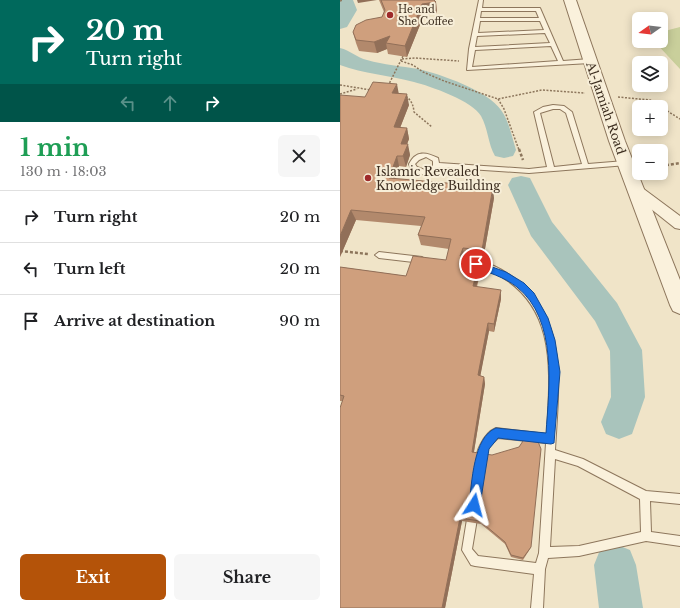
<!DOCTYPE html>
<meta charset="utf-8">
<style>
:root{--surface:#fff;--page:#f6f6f6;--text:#202124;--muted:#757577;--line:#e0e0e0;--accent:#b45309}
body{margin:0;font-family:"Libre Baskerville",serif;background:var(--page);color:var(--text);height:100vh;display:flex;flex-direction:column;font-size:15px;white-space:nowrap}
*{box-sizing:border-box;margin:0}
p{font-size:13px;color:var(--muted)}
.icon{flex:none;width:22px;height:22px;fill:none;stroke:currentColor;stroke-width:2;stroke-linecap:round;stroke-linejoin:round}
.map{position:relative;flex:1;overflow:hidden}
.sheet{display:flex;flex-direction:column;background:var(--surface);width:340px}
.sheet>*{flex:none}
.hud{background:#00695c;color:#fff;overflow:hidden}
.needle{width:26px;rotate:256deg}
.tools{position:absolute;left:292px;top:12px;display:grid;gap:8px}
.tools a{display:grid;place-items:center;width:36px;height:36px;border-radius:6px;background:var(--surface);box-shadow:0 2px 10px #0003;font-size:20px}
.pin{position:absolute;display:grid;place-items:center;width:34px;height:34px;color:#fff;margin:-17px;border:2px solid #fff;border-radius:50%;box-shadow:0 1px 4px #0007}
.me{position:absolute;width:44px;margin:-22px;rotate:9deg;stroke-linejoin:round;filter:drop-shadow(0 0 3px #0008)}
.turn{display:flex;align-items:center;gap:14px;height:84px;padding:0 20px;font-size:18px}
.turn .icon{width:52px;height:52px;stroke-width:2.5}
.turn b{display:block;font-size:28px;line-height:34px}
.lanes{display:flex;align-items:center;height:38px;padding:0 20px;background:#0003;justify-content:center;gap:20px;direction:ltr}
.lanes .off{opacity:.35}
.round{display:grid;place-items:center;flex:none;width:42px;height:42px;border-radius:6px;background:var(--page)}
.head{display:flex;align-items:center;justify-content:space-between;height:68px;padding:0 20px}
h1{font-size:24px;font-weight:800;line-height:30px;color:#1e9e55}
.cta{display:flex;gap:8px;margin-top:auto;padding:8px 20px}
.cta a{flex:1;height:46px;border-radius:6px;background:var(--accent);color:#fff;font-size:16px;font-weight:800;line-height:46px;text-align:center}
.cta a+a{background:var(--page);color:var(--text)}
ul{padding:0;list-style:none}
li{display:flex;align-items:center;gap:12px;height:52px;padding:0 20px;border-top:1px solid var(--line)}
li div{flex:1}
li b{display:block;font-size:15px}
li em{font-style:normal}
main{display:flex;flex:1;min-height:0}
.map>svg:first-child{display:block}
.green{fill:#c9cf9b}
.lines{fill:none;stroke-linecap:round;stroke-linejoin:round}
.river{fill:#a9c4bc;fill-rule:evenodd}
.service-casing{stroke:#8d765c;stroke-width:2}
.minor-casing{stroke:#8d765c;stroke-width:2}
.tertiary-casing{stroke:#8d765c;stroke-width:2}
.path-far1{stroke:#8d765c;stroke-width:1.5;stroke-dasharray:2 1.5;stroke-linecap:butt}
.path{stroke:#8d765c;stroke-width:2.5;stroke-dasharray:3 2;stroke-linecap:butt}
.service{fill:#faf1dc;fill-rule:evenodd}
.minor{fill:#faf1dc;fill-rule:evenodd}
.tertiary{fill:#faf1dc;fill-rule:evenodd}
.wall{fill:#b2896c}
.shaded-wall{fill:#916f58}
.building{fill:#cf9f7d;stroke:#916f58}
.route{fill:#1a73e8;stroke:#114b97}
.poi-dot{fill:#9e2a2b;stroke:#f7eed8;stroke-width:1.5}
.labels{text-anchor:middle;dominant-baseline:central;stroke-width:4;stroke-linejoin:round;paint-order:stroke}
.far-poi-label{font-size:10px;fill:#3d2e20;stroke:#f7eed8;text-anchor:start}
.street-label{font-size:12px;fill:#3d2e20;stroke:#f7eed8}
.poi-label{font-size:12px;fill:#3d2e20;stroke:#f7eed8;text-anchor:start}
</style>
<main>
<section class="sheet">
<div class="hud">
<div class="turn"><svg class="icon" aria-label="right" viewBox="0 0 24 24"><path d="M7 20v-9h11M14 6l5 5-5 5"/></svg><div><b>20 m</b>Turn right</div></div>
<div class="lanes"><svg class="icon off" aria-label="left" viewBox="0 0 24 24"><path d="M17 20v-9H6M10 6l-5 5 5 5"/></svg><svg class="icon off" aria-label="ahead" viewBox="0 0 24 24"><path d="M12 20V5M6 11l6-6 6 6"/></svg><svg class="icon" aria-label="right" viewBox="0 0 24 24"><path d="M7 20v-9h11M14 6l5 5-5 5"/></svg></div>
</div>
<div class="head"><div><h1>1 min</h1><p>130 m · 18:03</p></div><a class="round"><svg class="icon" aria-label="close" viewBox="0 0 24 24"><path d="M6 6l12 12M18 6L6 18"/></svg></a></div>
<ul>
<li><svg class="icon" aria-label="right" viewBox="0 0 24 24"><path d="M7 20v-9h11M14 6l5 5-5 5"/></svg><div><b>Turn right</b></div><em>20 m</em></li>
<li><svg class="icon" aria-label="left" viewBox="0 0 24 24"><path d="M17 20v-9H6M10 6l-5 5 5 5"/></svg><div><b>Turn left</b></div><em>20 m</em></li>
<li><svg class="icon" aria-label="arrive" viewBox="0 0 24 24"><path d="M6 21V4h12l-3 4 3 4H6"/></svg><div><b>Arrive at destination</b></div><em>90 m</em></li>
</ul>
<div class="cta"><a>Exit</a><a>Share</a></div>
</section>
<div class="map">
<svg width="340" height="608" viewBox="0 0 340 608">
<rect width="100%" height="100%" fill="#f0e4c8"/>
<path class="green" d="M340 27V69L314 41H321V32Z"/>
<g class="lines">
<path class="river" d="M0 0H13L17 10 7 27 0 29Z
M0 48C10 50 17 58 27 60 44 65 61 66 78 69 101 74 148 91 161 110 169 121 172 137 176 150L173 156 164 158 155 156C148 144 148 128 141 116 133 101 90 86 74 82 49 75 24 74 0 65Z
M181 176 190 178 212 222 277 303 302 350 305 397 292 434 279 439 266 434 261 422 271 397 270 351 255 321 191 236 168 185 172 178Z
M275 544 290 550 296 565 303 608H259L254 565 260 550Z"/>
<defs>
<path id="service" d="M139 0H143L142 8H200L223 61 250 59 253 61 250 63 127 70 129 49ZM141 11H196L199 18H140ZM140 21H200L204 30 138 33ZM205 33 210 43 135 47 137 36ZM211 46 218 61 132 67 135 50Z
M213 105 224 106 232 112 248 164 285 161H287V165L189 173 99 167 98 170 85 175 72 171 69 164C76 150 86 152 98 158L99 163 189 169 207 167 194 112 203 107ZM213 109H220L226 113 242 164 214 167 200 113ZM86 157 93 161V167L85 170 77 167 75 164 79 160Z
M39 252 82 257 86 260 82 263 39 258 35 255Z
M136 261C152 263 167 272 179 282 229 322 218 393 215 450L243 459 306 491 340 494V504L310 501 311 532 340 536V546L306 541 239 556 208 558 205 569 203 608H191L194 574 135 566 131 565 122 550 128 513 129 509 133 508 137 509 138 513 132 549 138 556 196 563 199 553 206 443 158 438 148 448 144 467 141 469 138 467C132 455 144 433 156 428L207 434C210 372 219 303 151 271 145 269 139 268 133 266L132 264ZM215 459 238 466 300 499 301 532 239 546 210 547Z"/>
<path id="minor" d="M296 185 301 187 340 216V229L335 228 291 193 289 190 291 187Z"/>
<path id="tertiary" d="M224 0H236L285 141 340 280V314L333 311 330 305 269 141Z"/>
</defs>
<use href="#service" class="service-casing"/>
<use href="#minor" class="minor-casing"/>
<use href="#tertiary" class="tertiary-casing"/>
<path class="path-far1" d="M0 1 3 0
M62 59 75 58 119 61
M61 61 73 65 83 72 104 81 158 99 202 90 245 93
M0 85 31 90
M48 86 63 56
M56 93C67 95 73 100 74 112L92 127
M0 94 17 89
M278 97 310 100 340 119
M158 99 164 109 179 150"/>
<path class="path" d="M179 149 183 160
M321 166 340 163
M0 251 28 254"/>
<use href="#service" class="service"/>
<use href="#minor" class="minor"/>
<use href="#tertiary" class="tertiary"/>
</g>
<path class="wall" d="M39 0H94L96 2 97 13 84 15 67 57 48 54 47 49 37 53 19 51 16 43 13 32 42 17 44 12Z
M59 94 69 105 60 128H67L69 139 67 144 70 155 66 167 59 166 55 179 154 198 143 260 130 258V263L139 264 140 273 137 287 161 299 154 332 149 331 140 376 144 377 145 384 134 452 191 547 190 549 183 560 171 557 165 544 141 524 122 521 105 608H0L2 401H0V267L66 276 106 260 109 249 81 245 78 235 81 226 16 220 0 257 25 97Z"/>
<path class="shaded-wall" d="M17 0H37L18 3Z
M96 2 97 13 84 15 67 57 65 46 82 4Z
M50 36 46 43 47 49 37 53 34 42Z
M57 84 59 95 52 93Z
M67 94 69 105 56 138 54 127Z
M67 128 69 139 63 154 61 144Z
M68 144 70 155 66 167 63 156Z
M57 156 59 166 52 189 49 178Z
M153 187 154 198 143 260 142 250Z
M11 210 16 220 0 257V236Z
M123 248 124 258 120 256Z
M139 264 140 273 134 295 133 286Z
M161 290V299L154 332V324Z
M148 323 149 331 139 383 138 375Z
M144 377 145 384 133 457 132 452Z
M120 518 122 521 105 608H102Z"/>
<path class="building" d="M41 0H94L96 2 82 4 65 46 46 43 50 36 34 42 16 40 13 32 16 25 26 20 42 17 45 10Z
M33 82 57 84 52 93 67 94 54 127 67 128 61 144H68L63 156H57L49 178 153 187 142 250 123 248 120 256 129 257 128 262 139 264 133 286 161 290 154 324 148 323 138 375 144 377 132 452 152 455 179 447 185 438 197 439 201 449 191 547 183 558 171 555 165 542 140 521 120 518 102 608H0V408L4 396 0 395V267L66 276 73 256 106 260 111 239 78 235 85 217 11 210 0 236V95L25 97Z"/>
<path class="route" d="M136 261 166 272 184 283 194 293 208 318 215 340 220 372 214 443 211 444 158 438 149 449 140 505 138 509 134 511 130 509 129 505C132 483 133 437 156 428L206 433C209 388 218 320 177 287 164 277 148 272 132 267L131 264Z"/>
<g class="poi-dot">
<circle cx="50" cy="15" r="4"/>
<circle cx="28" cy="178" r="4"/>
</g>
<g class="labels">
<g class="far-poi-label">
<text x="58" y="9">He and<tspan x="58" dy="12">She Coffee</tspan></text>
</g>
<g class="street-label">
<text transform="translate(266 108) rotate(71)">Al-Jamiah Road</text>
</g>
<g class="poi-label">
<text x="36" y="171">Islamic Revealed<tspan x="36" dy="14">Knowledge Building</tspan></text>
</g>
</g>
</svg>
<div class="tools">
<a><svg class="needle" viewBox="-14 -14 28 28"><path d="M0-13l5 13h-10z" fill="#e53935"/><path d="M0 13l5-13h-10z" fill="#757577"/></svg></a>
<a><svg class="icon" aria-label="layers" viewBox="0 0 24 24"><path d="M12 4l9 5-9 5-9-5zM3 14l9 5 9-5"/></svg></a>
<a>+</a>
<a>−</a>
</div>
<div class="pin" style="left:136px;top:264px;background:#d93025"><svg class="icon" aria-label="arrive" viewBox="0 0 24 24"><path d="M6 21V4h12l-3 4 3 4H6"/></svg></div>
<svg class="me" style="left:134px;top:505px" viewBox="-20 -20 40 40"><path d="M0-17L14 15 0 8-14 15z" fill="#1a73e8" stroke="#fff" stroke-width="4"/></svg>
</div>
</main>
